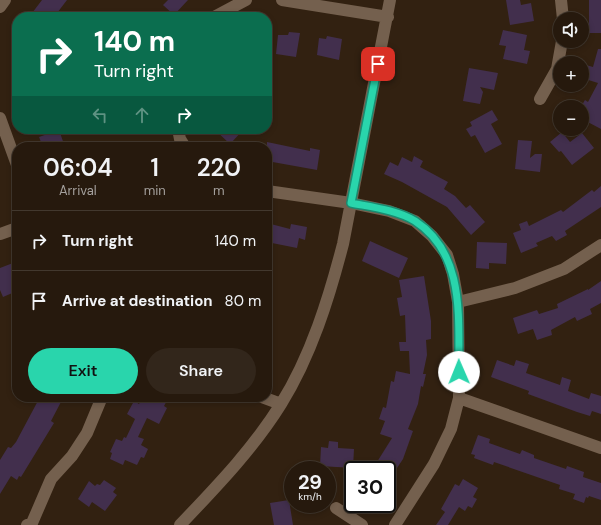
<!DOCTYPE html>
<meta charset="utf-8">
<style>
:root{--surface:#26190d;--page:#32261b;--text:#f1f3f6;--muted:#a4a09d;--line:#42382e;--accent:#29d5ac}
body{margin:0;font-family:"DM Sans",sans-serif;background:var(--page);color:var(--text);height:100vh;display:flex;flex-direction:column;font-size:15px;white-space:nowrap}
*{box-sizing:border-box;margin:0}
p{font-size:13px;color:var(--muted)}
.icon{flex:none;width:22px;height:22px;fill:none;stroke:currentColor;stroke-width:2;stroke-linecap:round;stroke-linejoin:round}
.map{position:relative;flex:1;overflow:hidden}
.details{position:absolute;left:12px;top:142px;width:260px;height:260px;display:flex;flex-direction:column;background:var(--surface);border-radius:16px;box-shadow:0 2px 6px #0003,0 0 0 1px var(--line)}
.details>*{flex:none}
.guide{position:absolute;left:12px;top:12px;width:260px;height:122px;border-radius:16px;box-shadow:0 2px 6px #0003,0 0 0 1px var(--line);background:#0b6e4f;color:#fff;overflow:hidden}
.tools{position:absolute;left:553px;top:12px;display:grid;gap:8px}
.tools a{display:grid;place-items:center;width:36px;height:36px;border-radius:50%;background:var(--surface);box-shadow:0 2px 6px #0003,0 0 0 1px var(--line);font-size:20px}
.speed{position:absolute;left:284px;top:461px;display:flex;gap:8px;font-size:20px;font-weight:700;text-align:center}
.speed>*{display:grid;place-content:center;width:52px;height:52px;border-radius:50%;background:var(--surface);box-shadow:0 2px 6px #0003,0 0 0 1px var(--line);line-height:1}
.speed small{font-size:10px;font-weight:400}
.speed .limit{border:2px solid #111;border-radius:6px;background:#fff;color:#111}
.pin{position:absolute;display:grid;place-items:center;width:34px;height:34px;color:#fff;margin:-17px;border-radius:8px;box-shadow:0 2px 6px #0006}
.me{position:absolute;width:44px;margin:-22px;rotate:359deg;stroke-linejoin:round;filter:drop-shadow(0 0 3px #0008)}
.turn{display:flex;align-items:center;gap:14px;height:84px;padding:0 16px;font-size:18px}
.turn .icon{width:52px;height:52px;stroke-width:2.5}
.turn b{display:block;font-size:28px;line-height:34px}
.lanes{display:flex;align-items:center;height:38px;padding:0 16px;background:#0003;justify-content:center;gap:20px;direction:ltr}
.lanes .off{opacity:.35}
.eta{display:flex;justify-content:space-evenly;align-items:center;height:68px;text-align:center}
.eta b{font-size:24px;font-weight:600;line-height:28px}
.primary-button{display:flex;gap:8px;margin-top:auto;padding:8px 16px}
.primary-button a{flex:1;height:46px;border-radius:24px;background:var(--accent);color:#111;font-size:16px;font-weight:600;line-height:46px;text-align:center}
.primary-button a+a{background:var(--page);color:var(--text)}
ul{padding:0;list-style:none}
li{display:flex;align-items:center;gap:12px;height:60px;padding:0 16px;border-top:1px solid var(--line)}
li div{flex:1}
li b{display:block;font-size:15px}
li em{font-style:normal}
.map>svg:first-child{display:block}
.building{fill:#422f4d}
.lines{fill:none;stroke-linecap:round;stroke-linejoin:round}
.minor{stroke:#74604e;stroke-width:12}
.route-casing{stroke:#1b8a70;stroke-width:10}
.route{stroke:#29d5ac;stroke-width:7}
</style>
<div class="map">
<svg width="601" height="525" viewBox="0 0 601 525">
<rect width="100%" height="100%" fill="#322111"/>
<path class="building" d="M42 0H67L54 17H29Z
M168 0H188L174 15 163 5Z
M506 0H520L521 5 531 3 534 21 510 25Z
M589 0H601V33H589Z
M503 30 527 35 524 50 530 51 527 64 503 59 506 46 499 45Z
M289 32 300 33 296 57 276 54 278 35H288Z
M327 36 342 39 339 60 317 55 319 38 326 39Z
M598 49H601V129L582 119V105L585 100 588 102 598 83 582 78 586 65 593 67Z
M469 68 498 73 494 90 480 87 483 92 480 104 463 101Z
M492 110 498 120 491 124 502 144 485 153 475 135 471 137 466 129 472 126 470 122Z
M214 129H244L230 144Z
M59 130 65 147H43L39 137Z
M562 132 570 142 582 133 594 148 572 165 561 151 559 152 550 142Z
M518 140 532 141 530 158 535 154H542L540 172 515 169Z
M267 142 310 151V148L320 150 317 170 267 161Z
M414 156 423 161 420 167 448 182 444 189 455 196 466 208 470 205 485 222 471 235 447 207 402 182 384 174 390 162 398 166 402 157 412 162Z
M601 186V207L565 231 567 235 556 241 552 236 536 243 538 246 521 253 513 233 521 230 519 224 527 221 529 226 561 210 563 212 592 190 594 192Z
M267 223 290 229 291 224 307 227 305 240 299 238 297 248 267 242Z
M370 241 408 258 399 278 362 261Z
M477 242 507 243 506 264 489 263V269L476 268Z
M13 263 17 273V291L3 297 0 290V268Z
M424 276 431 321V339L426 340 427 355 423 374H426L423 387 421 386 418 404 408 429 413 431 403 459 387 483V470H372L392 438 380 434 385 421 379 419 383 407 386 408 391 381 394 382 396 371 410 374 409 351H400L399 342H406L405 315 400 316 397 298 402 297 399 280Z
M601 281V303L590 309 592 314 577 321 575 317 551 330 552 335 537 340 533 329 518 334 513 318 537 310 539 314 558 308 557 304 588 289V290Z
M497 360 514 366 516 360 529 364 526 373 560 385 562 377 571 380 568 391 589 399 591 393 601 396V414L592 411 590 416 577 412 528 394 529 391 491 377Z
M40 397H57L62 400 51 421 54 423 21 477 19 476 17 480 11 476 0 494V460L8 447 11 448 16 442Z
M143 397H169L164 406 167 408 159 424 147 418 138 437 144 439 141 445 148 449 144 458 141 457 137 465 125 460 123 465 110 459 112 453 110 452 116 439 122 441 124 437 126 438 135 419 127 414 134 401 139 404Z
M478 435 490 439 489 443 520 454 522 450 534 455V458L566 469 567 466 584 472 583 477 601 483V500L589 496 588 498 586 497 584 503 573 499 575 494 559 489 560 485 494 462 493 465 474 458 475 455 471 454Z
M329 441 338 442V448L354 449 353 468 320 466 321 447 328 448Z
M463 479 478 488 473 497 477 499 472 508 468 506 465 511 459 507 448 525H436L445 512 441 509 455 484 459 486Z
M104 480 116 488 113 492 117 495 105 511 92 502 89 507 78 499 89 481 95 486 97 484 100 485Z
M289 500 293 525H274L270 503Z"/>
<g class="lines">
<path class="minor" d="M282 0 388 17
M561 0 563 19
M0 7 5 0
M214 17 246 0
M540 99 557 69 562 41
M0 118 17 165
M178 129 180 139 185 147
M267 191 351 203 389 211 415 221 432 236 447 255 453 274 458 302 459 398 451 429 434 464 395 525
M0 234 17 228
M458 302 515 288 564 269 601 245
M262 397 281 404
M459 398 601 448
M336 508 362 525
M27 525 32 523 51 479 72 456 87 433 102 397
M180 525C216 487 253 449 281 404 311 356 329 298 343 244L390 0"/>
</g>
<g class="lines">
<defs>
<path id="route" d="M378 64 351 203C371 207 397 210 415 221 466 254 458 320 459 372"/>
</defs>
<use href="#route" class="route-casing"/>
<use href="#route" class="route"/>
</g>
</svg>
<div class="tools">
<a><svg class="icon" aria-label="sound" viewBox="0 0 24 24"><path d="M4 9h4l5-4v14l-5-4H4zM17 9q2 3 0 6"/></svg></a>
<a>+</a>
<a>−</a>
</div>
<div class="speed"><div>29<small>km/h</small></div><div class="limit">30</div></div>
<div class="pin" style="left:378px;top:64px;background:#d93025"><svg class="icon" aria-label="arrive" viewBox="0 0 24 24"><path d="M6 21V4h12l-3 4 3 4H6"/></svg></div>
<svg class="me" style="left:459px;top:372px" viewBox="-20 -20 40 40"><circle r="19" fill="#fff"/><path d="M0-13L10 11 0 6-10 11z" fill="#29d5ac"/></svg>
<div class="guide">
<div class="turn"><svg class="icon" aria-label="right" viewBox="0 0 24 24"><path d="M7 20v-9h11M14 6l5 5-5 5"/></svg><div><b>140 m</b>Turn right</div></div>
<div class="lanes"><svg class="icon off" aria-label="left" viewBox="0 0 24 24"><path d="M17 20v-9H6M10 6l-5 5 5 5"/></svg><svg class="icon off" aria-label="ahead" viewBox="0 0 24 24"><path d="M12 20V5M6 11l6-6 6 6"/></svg><svg class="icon" aria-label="right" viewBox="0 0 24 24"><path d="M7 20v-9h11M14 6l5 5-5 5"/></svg></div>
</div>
<section class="details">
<div class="eta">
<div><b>06:04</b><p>Arrival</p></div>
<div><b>1</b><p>min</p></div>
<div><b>220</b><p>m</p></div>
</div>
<ul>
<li><svg class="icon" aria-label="right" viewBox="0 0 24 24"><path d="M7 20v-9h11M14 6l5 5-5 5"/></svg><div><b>Turn right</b></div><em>140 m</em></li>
<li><svg class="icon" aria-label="arrive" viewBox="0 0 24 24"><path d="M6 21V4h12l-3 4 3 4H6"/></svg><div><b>Arrive at destination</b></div><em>80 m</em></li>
</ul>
<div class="primary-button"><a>Exit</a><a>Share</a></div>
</section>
</div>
